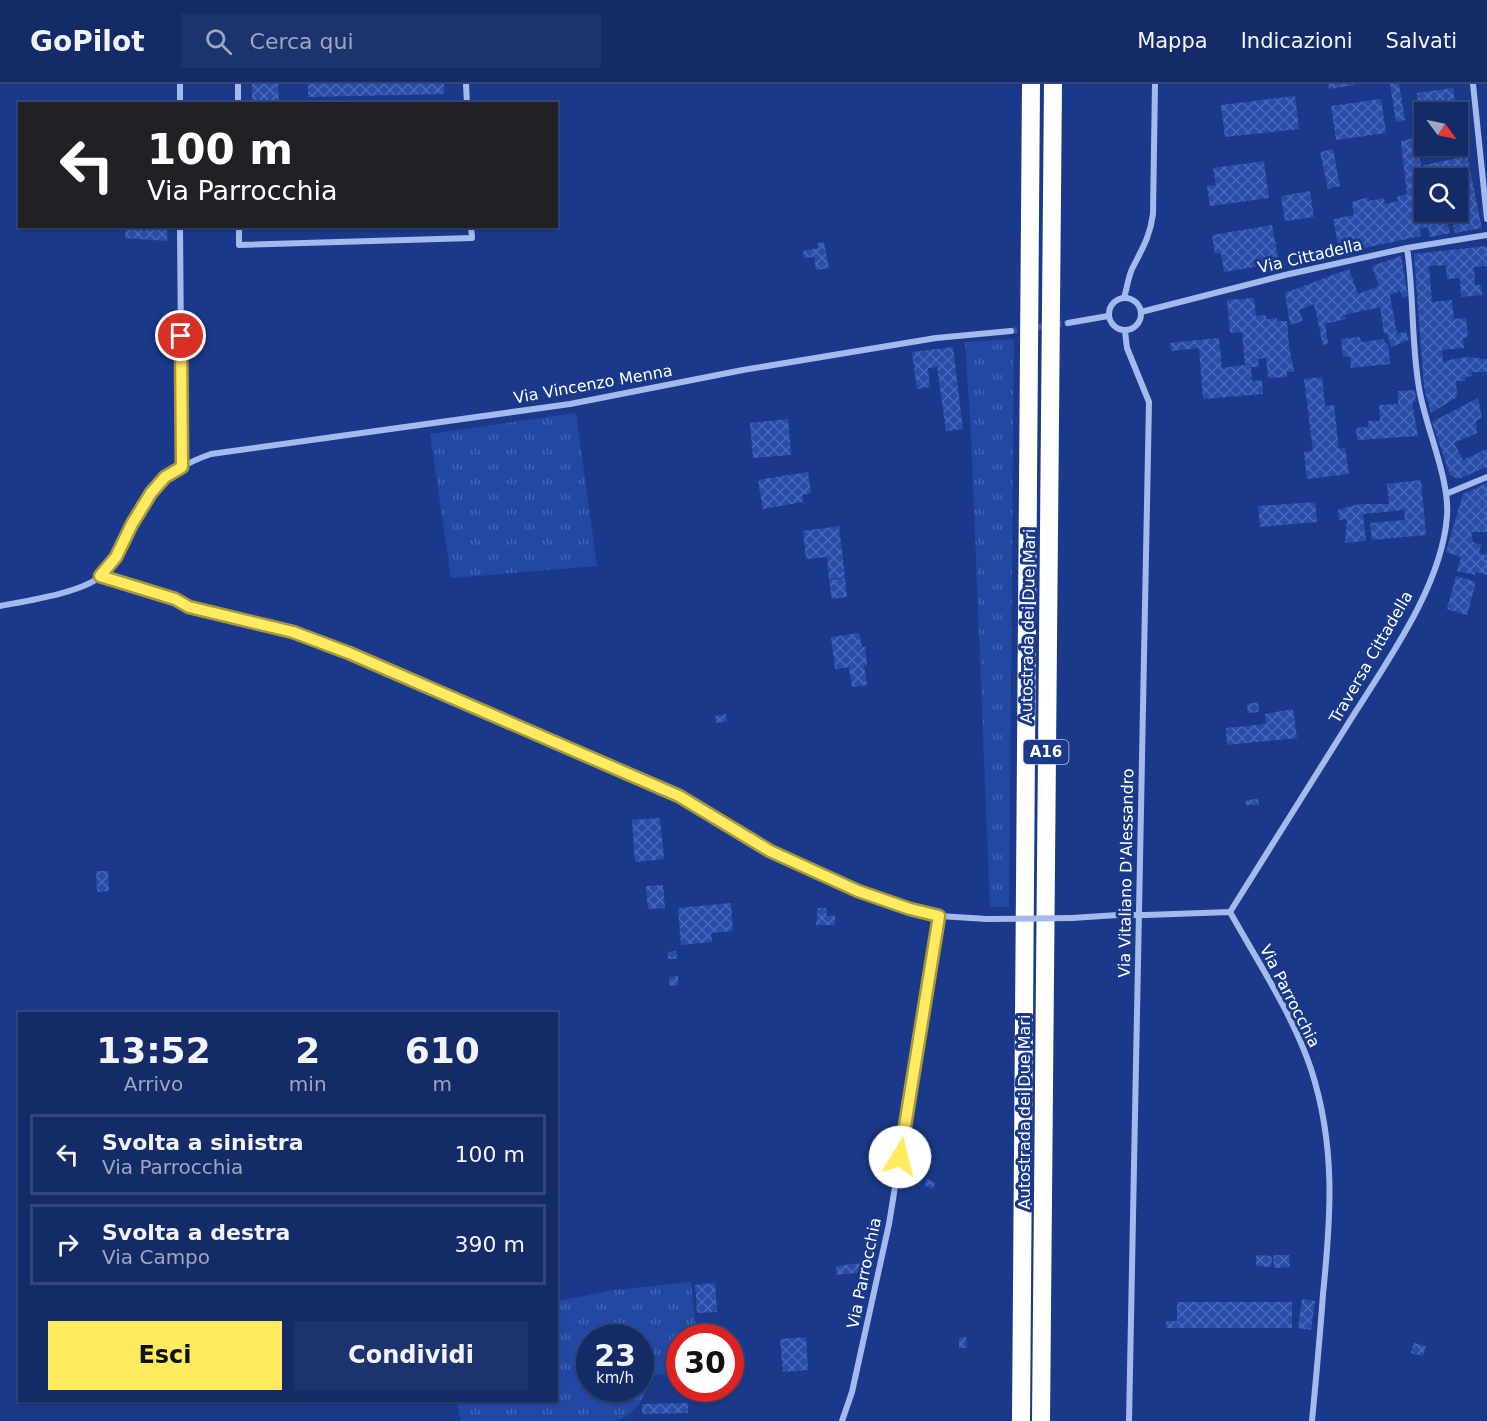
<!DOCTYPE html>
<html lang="it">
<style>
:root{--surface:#142b68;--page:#1d336e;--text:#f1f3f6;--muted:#9da7c0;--line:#33477c;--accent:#ffea60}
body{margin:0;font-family:"DejaVu Sans",sans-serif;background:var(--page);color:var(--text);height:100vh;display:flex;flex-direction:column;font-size:22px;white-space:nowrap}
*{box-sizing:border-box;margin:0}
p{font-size:20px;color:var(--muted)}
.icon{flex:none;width:33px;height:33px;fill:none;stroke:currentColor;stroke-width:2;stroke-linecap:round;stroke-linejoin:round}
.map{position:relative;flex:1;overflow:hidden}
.panel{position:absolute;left:18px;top:928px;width:540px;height:390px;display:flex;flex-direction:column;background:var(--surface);border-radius:0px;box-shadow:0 2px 4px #0004,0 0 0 2px var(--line)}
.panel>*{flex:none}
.hud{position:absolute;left:18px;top:18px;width:540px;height:126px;border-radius:0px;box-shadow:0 2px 4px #0004,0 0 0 2px var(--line);background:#202124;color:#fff;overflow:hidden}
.needle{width:39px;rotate:123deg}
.buttons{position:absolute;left:1414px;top:18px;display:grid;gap:12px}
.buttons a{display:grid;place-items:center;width:54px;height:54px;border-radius:0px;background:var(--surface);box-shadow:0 2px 4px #0004,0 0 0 2px var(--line);font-size:30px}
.speed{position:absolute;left:576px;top:1240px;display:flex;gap:12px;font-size:30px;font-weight:700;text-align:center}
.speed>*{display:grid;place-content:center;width:78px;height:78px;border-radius:50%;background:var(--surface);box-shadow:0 2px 4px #0004,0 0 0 2px var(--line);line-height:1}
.speed small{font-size:15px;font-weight:400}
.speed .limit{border:9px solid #d22;background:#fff;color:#111}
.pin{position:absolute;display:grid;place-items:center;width:51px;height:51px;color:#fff;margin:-26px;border:3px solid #fff;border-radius:50%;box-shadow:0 2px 6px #0007}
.me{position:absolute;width:66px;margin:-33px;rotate:9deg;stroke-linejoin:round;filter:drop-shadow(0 0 4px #0008)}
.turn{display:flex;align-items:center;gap:21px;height:126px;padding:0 30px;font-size:27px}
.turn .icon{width:78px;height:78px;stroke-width:2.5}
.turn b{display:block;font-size:42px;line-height:51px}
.eta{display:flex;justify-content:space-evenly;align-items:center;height:102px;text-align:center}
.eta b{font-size:36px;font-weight:600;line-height:42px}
.button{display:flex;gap:12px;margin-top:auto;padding:12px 30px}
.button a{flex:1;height:69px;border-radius:0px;background:var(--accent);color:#111;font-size:24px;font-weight:600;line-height:69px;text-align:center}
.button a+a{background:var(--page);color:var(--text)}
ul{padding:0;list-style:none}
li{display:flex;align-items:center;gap:18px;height:81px;margin:0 12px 9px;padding:0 18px;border:3px solid var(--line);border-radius:0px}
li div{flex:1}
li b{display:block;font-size:22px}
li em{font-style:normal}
header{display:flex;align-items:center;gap:36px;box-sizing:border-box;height:84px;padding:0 30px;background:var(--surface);border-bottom:2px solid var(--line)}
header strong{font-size:28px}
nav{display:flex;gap:33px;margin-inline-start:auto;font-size:21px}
.search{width:420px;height:54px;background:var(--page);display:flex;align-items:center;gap:15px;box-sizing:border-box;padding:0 21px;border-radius:0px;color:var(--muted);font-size:22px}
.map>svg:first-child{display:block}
.grass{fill:url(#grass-tufts);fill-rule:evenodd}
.building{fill:url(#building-cross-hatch)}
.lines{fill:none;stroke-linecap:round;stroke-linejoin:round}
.minor-tunnel{stroke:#3c579c;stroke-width:6;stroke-dasharray:6 3;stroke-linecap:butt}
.minor{stroke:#a4baed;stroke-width:6}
.motorway{stroke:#fff;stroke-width:18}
.minor-bridge{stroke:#a4baed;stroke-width:6}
.route-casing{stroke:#a6983e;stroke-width:15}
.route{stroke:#ffea60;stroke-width:10}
.labels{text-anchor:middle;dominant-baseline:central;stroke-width:6;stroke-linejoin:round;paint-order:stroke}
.shield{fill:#1a398a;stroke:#bac4dc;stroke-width:1.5}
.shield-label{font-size:15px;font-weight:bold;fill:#fff}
.street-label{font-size:16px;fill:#fff;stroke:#1a398a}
</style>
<header>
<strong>GoPilot</strong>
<div class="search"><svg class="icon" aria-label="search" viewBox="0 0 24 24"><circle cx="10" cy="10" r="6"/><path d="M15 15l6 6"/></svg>Cerca qui</div>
<nav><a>Mappa</a><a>Indicazioni</a><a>Salvati</a></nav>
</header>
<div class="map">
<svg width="1487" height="1337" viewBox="0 0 1487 1337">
<defs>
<pattern id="grass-tufts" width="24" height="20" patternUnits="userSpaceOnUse" patternTransform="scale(1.5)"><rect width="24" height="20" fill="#2348a4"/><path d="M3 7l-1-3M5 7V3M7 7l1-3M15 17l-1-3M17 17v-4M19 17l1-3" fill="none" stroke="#4463b2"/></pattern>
<pattern id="building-cross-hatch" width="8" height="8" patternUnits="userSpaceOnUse" patternTransform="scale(1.5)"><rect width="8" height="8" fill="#294da9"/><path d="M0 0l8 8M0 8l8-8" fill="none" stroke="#4968b6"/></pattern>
</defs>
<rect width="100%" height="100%" fill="#1a398a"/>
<path class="grass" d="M1014 255 1009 823H990L971 351 965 258Z
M576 329 597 482 451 494 430 350Z
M691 1198 697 1254H680L679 1289 653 1291C645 1311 638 1330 616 1337H461L456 1317H556L557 1217 614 1206ZM590 1254H640V1305H590Z"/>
<path class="building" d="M252 0H278L279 20H252Z
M308 0H444V10L308 13Z
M1328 0H1354V1L1329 5Z
M1390 0H1399L1405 36 1396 38Z
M1453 4 1456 28H1425V38H1421L1417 9Z
M1295 12 1299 45 1225 53 1221 21Z
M1381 15 1386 49 1336 56 1331 22Z
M1424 52V63L1422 64V69L1419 70 1421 82 1467 72 1482 144 1455 149 1453 141 1464 139 1458 112V94H1425V128H1445L1450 149 1430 153 1428 143 1419 145 1421 152 1340 169 1333 135 1354 131 1352 118 1368 113 1369 117 1384 114 1385 120 1398 117 1397 113 1407 110 1401 57Z
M1333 65 1340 102 1328 105 1320 68Z
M1264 77 1269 114 1210 122 1207 102 1216 101 1213 84Z
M1310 107 1314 133 1285 137 1281 112Z
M1272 141 1279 179 1224 188 1221 169 1215 170 1212 151Z
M126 142H168L167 157 125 154Z
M824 158 829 184 816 186 814 173 804 174 803 167 818 164 817 159Z
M1487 162V182L1474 183 1475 201H1481L1482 211 1461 213 1460 194 1447 195 1446 181 1429 182 1432 218 1452 216 1454 235 1466 234 1468 253 1463 254 1464 264 1442 266 1443 279 1449 276 1465 273 1487 275V288H1471L1472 292 1465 293V297H1456L1457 313 1431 329 1424 303 1414 170Z
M1401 172 1408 212 1403 214 1400 207 1390 211 1397 250 1406 247 1409 256 1391 263 1387 249 1384 250 1380 223 1344 231 1346 235 1325 240 1328 259 1323 261 1314 220 1299 226 1303 237 1290 241 1285 209 1349 185 1358 210 1379 202 1372 182Z
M1254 214 1256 232 1266 231V235L1277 234V237H1287L1289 262 1294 288H1287V293L1268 294 1266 274 1258 275 1259 283H1251L1252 297 1262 296 1263 310 1203 315 1199 264 1171 267 1170 259 1219 254 1222 284 1245 281 1242 248 1230 249 1227 216Z
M1360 253 1361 258 1384 255 1385 259 1388 260 1390 280 1351 284 1350 272 1343 273 1341 255Z
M953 263 963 345 946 347 937 283 928 284 930 303 917 305 912 268Z
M1322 293 1325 322 1334 321 1339 365 1345 364 1349 390 1307 395 1304 368 1313 367 1304 295Z
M1415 306 1416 318H1412L1418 352 1357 356 1356 344 1368 343V337H1380L1379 321 1398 320V307Z
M1478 314 1482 334 1476 337 1477 349 1454 359 1463 376 1487 365V383L1458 395 1450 391 1432 338Z
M788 335 791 371 753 374 750 339Z
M808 388 811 409 802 411 803 418 763 425 758 396Z
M1421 396 1426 451 1372 456 1370 439 1405 436 1404 426 1363 430 1366 457 1345 459 1347 435 1339 436 1338 426 1359 420H1389L1387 400Z
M1487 399V448H1471L1473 458 1481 461 1479 469 1487 471V491L1476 488 1475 491 1457 487 1461 473 1446 468 1463 410Z
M1315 418 1317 438 1260 443 1258 422Z
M839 442 845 493 829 495 827 473 806 475 803 447Z
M1456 492 1476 498 1467 531 1447 525Z
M845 494 847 513 832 515 829 496Z
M859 549 862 563H865L867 581H864L867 601 852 603 849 583 835 585 831 553Z
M1258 618 1259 628 1248 629 1247 620Z
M1293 625 1297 654 1227 661 1226 644 1266 640 1265 630Z
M726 630 727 637 716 639 715 632Z
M1258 715 1259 721H1246V716Z
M660 734 664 775 635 778 632 736Z
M96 787H108L109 807 97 808Z
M663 801 665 824 648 825 646 802Z
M731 819 733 847 711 849 712 858 681 861 678 824Z
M818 824H826L827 832H835V841H816Z
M676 867 677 875H668V868Z
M678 892V901L670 902 669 893Z
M927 1095 936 1099 932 1105 924 1101Z
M1256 1171 1272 1172 1271 1183 1256 1182Z
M1273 1171H1289L1290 1183 1274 1184Z
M862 1179 863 1188 837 1191 836 1182Z
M715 1199 717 1228 697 1229 695 1201Z
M1302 1215 1315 1217 1311 1246 1298 1244Z
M1177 1218H1292V1244H1166V1237H1177Z
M806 1253 808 1286 783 1288 780 1255Z
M966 1253 967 1264H959V1254Z
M1414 1259 1426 1262 1423 1272 1411 1269Z
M688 1319V1329L642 1330V1320Z"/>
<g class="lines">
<path class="minor-tunnel" d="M1011 247 1068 239"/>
<path class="minor" d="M180 0V20
M238 0V20
M466 0 467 20
M1473 0 1487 135
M180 142 182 383
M239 142V161L472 154 471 142
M1109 230a16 16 0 1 1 32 0a16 16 0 1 1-32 0Z
M1124 214C1127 204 1128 194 1132 185 1142 165 1150 153 1153 130L1155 0
M1141 228 1285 191 1407 164 1487 151
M1068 239 1108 232
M1125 247 1127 264 1149 318 1129 1337
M1446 410 1487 393
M100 492 175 515 189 523 293 548 349 569 679 712 770 767 858 806 910 825 939 832 987 835
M0 522C26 517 81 509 101 492 113 481 120 463 127 449 147 408 167 385 211 370L570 320 743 286 936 254 1011 247
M1230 828C1269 766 1307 705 1346 643 1383 583 1442 504 1447 432 1450 395 1425 342 1419 304 1411 257 1414 210 1407 164
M1146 831 1230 828C1258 878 1293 931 1311 985 1336 1062 1331 1132 1323 1210 1320 1252 1316 1295 1312 1337
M1072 834 1118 831
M842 1337 852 1308 889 1140 939 832"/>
<path class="motorway" d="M1021 1337 1031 0
M1041 1337 1053 0"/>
<path class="minor-bridge" d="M1118 831H1146
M987 835 1072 834"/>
</g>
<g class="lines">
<defs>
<path id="route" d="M181 252 182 383 165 393 151 409 132 440 116 473 100 492 175 515 189 523 293 548 349 569 679 712 770 767 858 807 910 825 939 832 900 1073"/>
</defs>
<use href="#route" class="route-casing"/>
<use href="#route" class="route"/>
</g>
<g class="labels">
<rect class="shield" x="1023.5" y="656" width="45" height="24" rx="4.5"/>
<g class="shield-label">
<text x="1046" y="668">A16</text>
</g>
<g class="street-label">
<text transform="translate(1310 172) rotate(-13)">Via Cittadella</text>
<text transform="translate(593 300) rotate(-10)">Via Vincenzo Menna</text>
<text transform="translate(1028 542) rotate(-89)">Autostrada dei Due Mari</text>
<text transform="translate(1371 573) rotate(-60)">Traversa Cittadella</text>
<text transform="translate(1126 789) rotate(-89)">Via Vitaliano D'Alessandro</text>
<text transform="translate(1290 912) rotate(63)">Via Parrocchia</text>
<text transform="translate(1024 1028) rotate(-90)">Autostrada dei Due Mari</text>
<text transform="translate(864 1189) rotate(-78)">Via Parrocchia</text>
</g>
</g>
</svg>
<div class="buttons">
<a><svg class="needle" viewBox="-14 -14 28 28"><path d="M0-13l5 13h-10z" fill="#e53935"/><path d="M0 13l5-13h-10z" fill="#9da7c0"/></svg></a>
<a><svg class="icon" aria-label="search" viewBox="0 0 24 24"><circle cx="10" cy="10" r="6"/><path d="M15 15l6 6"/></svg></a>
</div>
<div class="speed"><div>23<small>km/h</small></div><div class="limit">30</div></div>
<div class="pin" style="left:181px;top:252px;background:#d93025"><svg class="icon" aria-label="arrive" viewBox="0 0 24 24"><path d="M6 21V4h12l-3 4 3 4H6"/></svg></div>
<svg class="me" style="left:900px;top:1073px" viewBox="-20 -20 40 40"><circle r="19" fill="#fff"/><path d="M0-13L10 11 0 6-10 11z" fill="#ffea60"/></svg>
<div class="hud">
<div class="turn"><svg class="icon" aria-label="left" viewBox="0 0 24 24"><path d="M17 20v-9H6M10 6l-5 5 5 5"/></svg><div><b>100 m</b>Via Parrocchia</div></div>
</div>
<section class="panel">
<div class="eta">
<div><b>13:52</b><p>Arrivo</p></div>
<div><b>2</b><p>min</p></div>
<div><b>610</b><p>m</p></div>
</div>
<ul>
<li><svg class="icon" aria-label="left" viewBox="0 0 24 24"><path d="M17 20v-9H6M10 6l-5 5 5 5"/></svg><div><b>Svolta a sinistra</b><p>Via Parrocchia</p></div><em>100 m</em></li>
<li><svg class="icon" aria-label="right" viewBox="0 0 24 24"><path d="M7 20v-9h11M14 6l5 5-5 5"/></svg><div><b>Svolta a destra</b><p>Via Campo</p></div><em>390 m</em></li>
</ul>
<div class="button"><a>Esci</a><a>Condividi</a></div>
</section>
</div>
